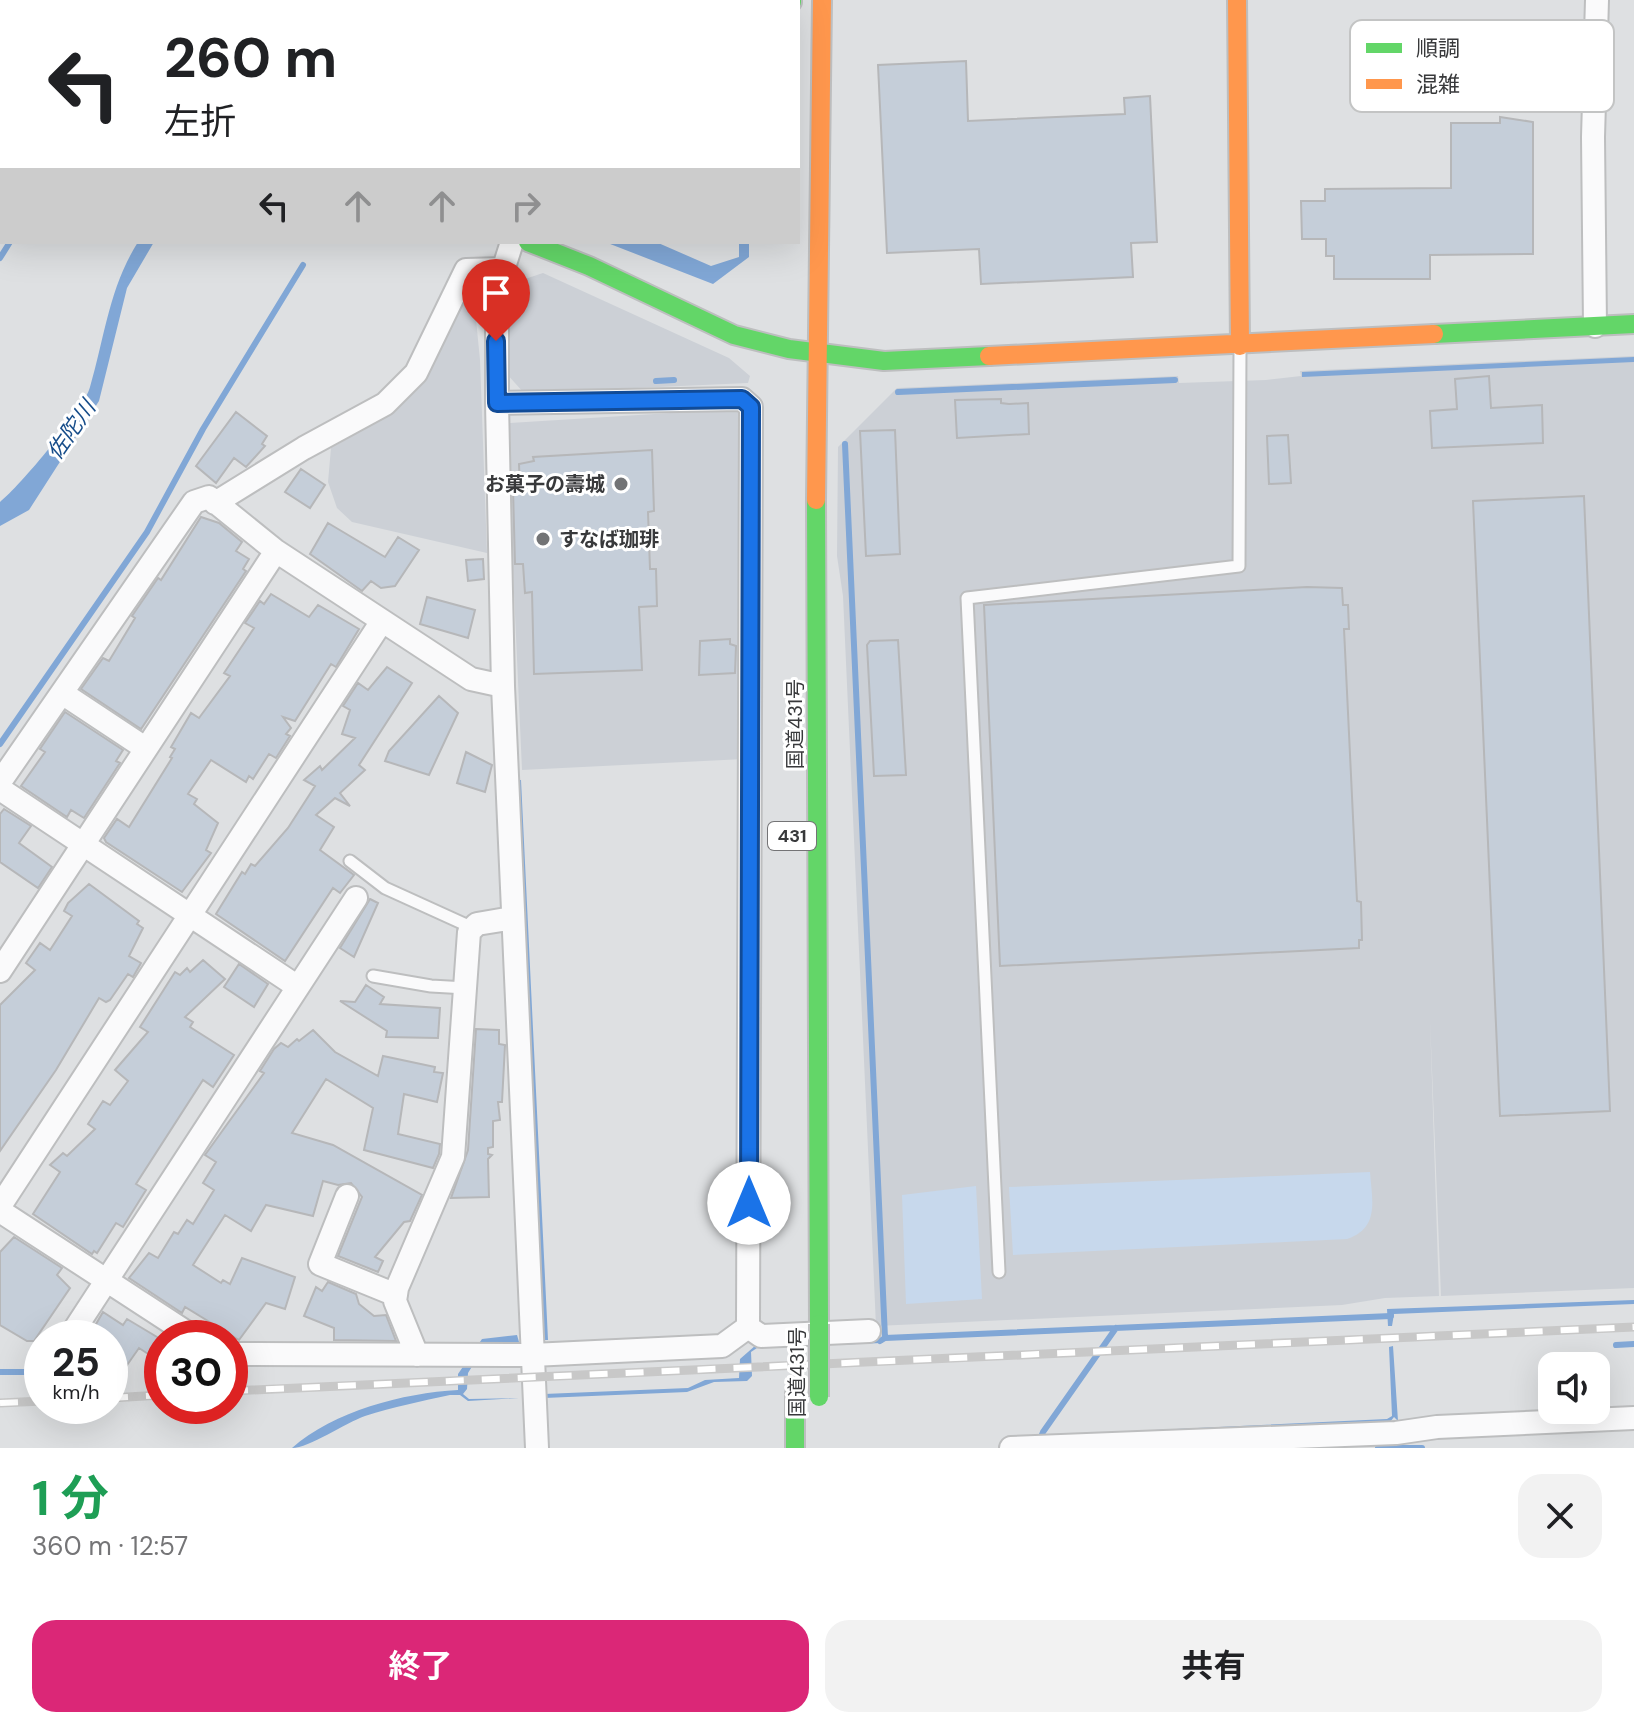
<!DOCTYPE html>
<html lang="ja">
<meta charset="utf-8">
<style>
:root{--surface:#fff;--page:#f2f2f2;--text:#202124;--muted:#757577;--accent:#db2777}
body{margin:0;font-family:"DM Sans","Noto Sans JP",sans-serif;background:var(--page);color:var(--text);height:100vh;display:flex;flex-direction:column;font-size:30px;white-space:nowrap}
*{box-sizing:border-box;margin:0}
p{font-size:26px;color:var(--muted)}
.icon{flex:none;width:44px;height:44px;fill:none;stroke:currentColor;stroke-width:2;stroke-linecap:round;stroke-linejoin:round}
.map{position:relative;height:1448px;overflow:hidden}
.details{display:flex;flex-direction:column;background:var(--surface);flex:1}
.details>*{flex:none}
.top-card{position:absolute;left:0px;top:0px;width:800px;height:244px;box-shadow:0 8px 32px #0002;background:#fff;color:var(--text);overflow:hidden}
.controls{position:absolute;left:1538px;top:1352px;display:grid;gap:16px}
.controls a{display:grid;place-items:center;width:72px;height:72px;border-radius:16px;background:var(--surface);box-shadow:0 8px 32px #0002;font-size:40px}
.speed{position:absolute;left:24px;top:1320px;display:flex;gap:16px;font-size:40px;font-weight:700;text-align:center}
.speed>*{display:grid;place-content:center;width:104px;height:104px;border-radius:50%;background:var(--surface);box-shadow:0 8px 32px #0002;line-height:1}
.speed small{font-size:20px;font-weight:400}
.speed .limit{border:12px solid #d22;background:#fff;color:#111}
.pin{position:absolute;display:grid;place-items:center;width:68px;height:68px;color:#fff;margin:-82px -34px;border-radius:50% 50% 50% 0;rotate:-45deg;box-shadow:0 0 8px #0007}
.pin .icon{rotate:45deg}
.me{position:absolute;width:88px;margin:-44px;rotate:0deg;stroke-linejoin:round;filter:drop-shadow(0 0 6px #0008)}
.turn{display:flex;align-items:center;gap:28px;height:168px;padding:0 32px;font-size:36px}
.turn .icon{width:104px;height:104px;stroke-width:2.5}
.turn b{display:block;font-size:56px;line-height:68px}
.lanes{display:flex;align-items:center;height:76px;padding:0 32px;background:#0003;justify-content:center;gap:40px;direction:ltr}
.lanes .off{opacity:.35}
.round{display:grid;place-items:center;flex:none;width:84px;height:84px;border-radius:24px;background:var(--page)}
.summary{display:flex;align-items:center;justify-content:space-between;height:136px;padding:0 32px}
h1{font-size:48px;font-weight:700;line-height:60px;color:#1e9e55}
.action{display:flex;gap:16px;margin-top:auto;padding:16px 32px}
.action a{flex:1;height:92px;border-radius:24px;background:var(--accent);color:#fff;font-size:32px;font-weight:700;line-height:92px;text-align:center}
.action a+a{background:var(--page);color:var(--text)}
.map>svg:first-child{display:block}
.built{fill:#ccd0d6}
.green{fill:#c7d8ec}
.water{fill:#81a7d6}
.lines{fill:none;stroke-linecap:round;stroke-linejoin:round}
.stream{stroke:#81a7d6;stroke-width:6}
.building{fill:#c5ced9;stroke:#b6b7b9;stroke-width:2}
.lane-casing{stroke:#bdbebf;stroke-width:15}
.street-casing{stroke:#bdbebf;stroke-width:26}
.fast-casing{stroke:#bdbebf;stroke-width:22}
.slow-casing{stroke:#bdbebf;stroke-width:22}
.lane{stroke:#fafafb;stroke-width:11}
.street{stroke:#fafafb;stroke-width:22}
.fast{stroke:#63d668;stroke-width:18}
.slow{stroke:#ff974d;stroke-width:18}
.rail-casing{stroke:#c8c8c8;stroke-width:9}
.rail{stroke:#fff;stroke-width:6;stroke-dasharray:18;stroke-linecap:butt}
.fast-bridge-casing{stroke:#bdbebf;stroke-width:22;stroke-linecap:butt}
.fast-bridge{stroke:#63d668;stroke-width:18}
.route-casing{stroke:#114b97;stroke-width:20}
.route{stroke:#1a73e8;stroke-width:14}
.poi-dot{fill:#727375;stroke:#fff;stroke-width:3}
.labels{text-anchor:middle;dominant-baseline:central;stroke-width:6;stroke-linejoin:round;paint-order:stroke}
.shield{fill:#fff;stroke:#747476;stroke-width:2}
.shield-label{font-size:18px;font-weight:bold;fill:#38393b}
.poi-label{font-size:20px;font-weight:bold;fill:#38393b;stroke:#fff;text-anchor:end}
.street-label{font-size:20px;fill:#38393b;stroke:#fff}
.water-label{font-size:22px;font-style:italic;fill:#174d8a;stroke:#fff}
.key{fill:#fff;stroke:#c3c4c4;stroke-width:2}
.key-label{font-size:22px;fill:#38393b}
</style>
<div class="map">
<svg width="1634" height="1448" viewBox="0 0 1634 1448">
<rect width="100%" height="100%" fill="#dee0e2"/>
<path class="built" d="M543 273 729 358 750 376 748 383 524 393 505 372 509 300 525 279Z
M467 295 474 299 480 360 487 553 352 522 337 508 328 482 331 448 391 414 424 383Z
M1634 356V1288L1441 1296 1430 1020 1439 1296 1385 1298 1342 1305 876 1326 843 596 837 556 838 447 897 388 1178 376 1179 383 1266 380 1301 376 1300 371Z
M735 409 744 416V759L522 770 507 436 510 423Z"/>
<path class="green" d="M1370 1172C1372 1200 1380 1228 1347 1239L1013 1255 1009 1187Z
M976 1186 982 1299 906 1304 902 1195Z"/>
<path class="water" d="M138 242H154L127 288 99 401 29 510 0 526V502C20 486 84 410 90 387 105 336 109 288 138 242Z
M605 242H656L711 266 739 257V242H749V257L713 284Z
M1634 357V362L1302 377V372Z
M515 780H521L548 1340H541Z
M1634 1300V1304L1394 1314 1392 1326H1388L1387 1309Z
M517 1335 519 1342 486 1344 468 1373 467 1389 463 1394 469 1399 519 1398 468 1401 460 1395H450C422 1401 393 1407 365 1416 345 1423 309 1448 292 1448 334 1411 403 1393 458 1390V1374L482 1339Z
M884 1335H888L882 1343 757 1348 751 1352 752 1376 747 1381 714 1382 687 1392 544 1398V1394L688 1388 705 1380 739 1378 740 1359 756 1345 881 1339Z
M1393 1346 1398 1421 1394 1417 1390 1422 1049 1439V1435L1387 1419 1392 1416 1389 1347Z"/>
<g class="lines">
<path class="stream" d="M0 258 10 242
M656 381 674 380
M898 392 1175 380
M845 444 885 1338
M0 744 147 532 203 429 303 265
M880 1341 885 1338 1391 1316
M1616 1345 1634 1344
M0 1372H42
M1045 1437H1041L1043 1432 1116 1328
M1378 1448H1422"/>
</g>
<path class="building" d="M966 61 968 121 1125 114 1124 98 1150 96 1157 242 1131 243 1133 277 981 284 979 249 887 253 878 65Z
M1500 117 1533 122V254L1430 255V279H1334V256H1326V239H1302L1301 201H1325V189L1451 188V123H1500Z
M1489 376 1491 408 1542 405 1543 443 1432 448 1430 411 1457 409 1455 379Z
M1001 399V403L1009 404 1028 403 1029 434 957 438 955 400Z
M236 412 267 436 262 444 265 446 246 467 234 458 216 483 196 466Z
M895 430 900 554 866 556 860 431Z
M1288 435 1291 483 1269 484 1267 436Z
M652 450 654 511 648 512 650 569H656L657 606 639 607 642 670 534 674 532 592 525 593 523 564H515L513 489H520L519 464 534 461 533 457Z
M301 469 325 485 310 508 285 492Z
M1584 496 1610 1111 1500 1116 1473 501Z
M201 517 219 523 242 542 236 551 249 559 243 569 246 571 141 729 81 689 103 658 109 661 135 618 132 616 158 578 161 580Z
M328 523 385 557 398 537 419 550 395 586 381 588 371 581 362 591 310 554Z
M483 559 484 579 468 581 466 560Z
M1307 587 1342 588 1343 605H1348L1349 629H1344L1357 901 1361 902 1362 940H1359V948L1000 966 984 605Z
M271 594 309 617 318 605 359 629 336 667 331 664 295 721 283 717 291 728 286 734 290 736 276 758 269 754 253 779 249 776 246 782 211 760 188 794 197 799 194 804 218 823 206 850 211 853 182 892 106 842 104 838 117 819 129 827 172 758 170 757 175 749 171 747 191 713 199 718 230 676 224 673 254 628 245 623 260 601 264 604Z
M427 597 475 610 468 638 420 624Z
M730 639V644L736 646 735 673 699 675 700 641Z
M898 640 906 775 874 776 867 645 870 641Z
M387 667 412 683 359 765 365 770 340 793 350 806 335 798 316 815 334 827 320 850 354 875 340 893 333 888 285 961 216 914 242 872 245 874 251 864 255 866 288 828 315 786 304 780 320 766 322 770 355 738 342 734 350 710 343 706 358 683 368 690Z
M439 696 458 713 429 775 385 761 389 751Z
M65 712 123 750 116 761 120 763 84 818 71 810 67 817 21 786 45 752 40 749Z
M466 752 492 765 485 792 457 783Z
M4 809 31 826 19 843 52 867 38 888 0 862V814Z
M89 884 139 921 137 924 143 928 129 956 141 963 133 977 128 974 110 1000 106 1002 99 998 56 1070 0 1151V1005L35 970 26 963 40 943 50 950 72 916 64 911 68 903Z
M370 899 378 903 354 957 340 948Z
M203 960 225 979 185 1017 193 1022 190 1027 234 1055 213 1087 203 1080 136 1184 146 1190 123 1227 116 1223 97 1253 94 1251 92 1254 33 1214 60 1172 50 1165 63 1153 67 1156 95 1129 88 1124 103 1101 110 1105 128 1081 115 1070 148 1032 140 1027 175 972 180 975 187 968 190 972Z
M239 964 268 984 254 1007 224 987Z
M366 985 384 997 380 1004 440 1008 438 1038 386 1037 387 1031 340 1001 355 1002Z
M476 1029 499 1030V1044L505 1045 502 1102H498L500 1120 493 1121V1147L488 1148V1154L492 1155 488 1159 489 1197 451 1198 468 1150Z
M313 1030 335 1052 378 1076 383 1056 435 1067 434 1072 443 1073 437 1102 404 1094 398 1134 440 1144 439 1154 433 1168 364 1150 373 1108 326 1079 292 1133 333 1145 422 1195 410 1221 404 1222 375 1257 383 1261 378 1272 338 1256 362 1197 351 1183 338 1185 323 1181 313 1216 266 1205 251 1231 225 1215 193 1265 221 1283 223 1280 230 1284 242 1258 295 1277 285 1309 266 1303 239 1340 185 1307 182 1313 129 1278 149 1253 158 1258 174 1232 178 1234 187 1220 193 1224 214 1190 203 1183 216 1162 205 1155 264 1073 260 1071 274 1049 281 1043 288 1047 297 1039 299 1041Z
M14 1237 62 1268 57 1275 70 1288 34 1341H27L0 1325V1252Z
M328 1282 356 1294 359 1304 374 1316 386 1315 396 1341 334 1340V1328L304 1316 316 1287 322 1291Z
M103 1312 123 1325 127 1319 162 1340V1363L139 1348 125 1368 110 1359V1338H88Z"/>
<g class="lines">
<defs>
<path id="lane" d="M661 2 662 0
M350 861 385 888 473 928
M373 976 431 986 466 988
M999 1272 967 598 1239 566 1240 348"/>
<path id="street" d="M511 0 513 2
M196 2 197 0
M436 2 437 0
M512 242 497 289V403L503 686 537 1448
M1595 326 1593 137 1597 0
M497 403 742 399 751 407 748 1327 761 1336 869 1331
M215 503 304 448 385 404 416 373 466 270 502 269
M62 693 145 748
M0 782 194 502 209 497 276 551 471 679 503 686
M0 789 298 987
M0 971 276 551
M347 1196 320 1264 396 1295
M0 1206 382 621
M0 1211 195 1338
M69 1338 356 898
M230 1354 532 1355 722 1346 748 1327
M417 1355 395 1301 397 1288 453 1157 469 932 477 924 513 918
M1011 1448 1396 1433 1437 1427 1634 1418"/>
<path id="fast" d="M49 0 52 2
M792 0V2
M528 242 589 266 734 335 789 349 884 361 989 356
M1434 334 1634 324
M816 500 819 1324
M795 1394V1448"/>
<path id="slow" d="M1237 0 1240 346
M989 356 1434 334
M816 500 822 0"/>
</defs>
<use href="#lane" class="lane-casing"/>
<use href="#street" class="street-casing"/>
<use href="#fast" class="fast-casing"/>
<use href="#slow" class="slow-casing"/>
<use href="#lane" class="lane"/>
<use href="#street" class="street"/>
<use href="#fast" class="fast"/>
<use href="#slow" class="slow"/>
<defs>
<path id="rail" d="M230 1391 1634 1327
M110 1398 162 1395
M0 1403 42 1401"/>
</defs>
<use href="#rail" class="rail-casing"/>
<use href="#rail" class="rail"/>
<defs>
<path id="fast-bridge" d="M819 1324V1397"/>
</defs>
<use href="#fast-bridge" class="fast-bridge-casing"/>
<use href="#fast-bridge" class="fast-bridge"/>
</g>
<g class="lines">
<defs>
<path id="route" d="M496 341 497 403 742 399 751 407 749 1203"/>
</defs>
<use href="#route" class="route-casing"/>
<use href="#route" class="route"/>
</g>
<g class="poi-dot">
<circle cx="621" cy="484" r="8"/>
<circle cx="543" cy="539" r="8"/>
</g>
<g class="labels">
<rect class="shield" x="768" y="822" width="48" height="28" rx="6"/>
<g class="shield-label">
<text x="792" y="836">431</text>
</g>
<g class="poi-label">
<text x="605" y="484">お菓子の壽城</text>
<text x="559" y="539" text-anchor="start">すなば珈琲</text>
</g>
<g class="street-label">
<text transform="translate(795 724) rotate(-90)">国道431号</text>
<text transform="translate(797 1372) rotate(-90)">国道431号</text>
</g>
<g class="water-label">
<text transform="translate(71 430) rotate(-55)">佐陀川</text>
</g>
</g>
<rect x="1350" y="20" width="264" height="92" rx="12" class="key"/>
<rect x="1366" y="43" width="36" height="10" fill="#63d668"/>
<rect x="1366" y="79" width="36" height="10" fill="#ff974d"/>
<g class="key-label">
<text x="1416" y="56">順調</text>
<text x="1416" y="92">混雑</text>
</g>
</svg>
<div class="controls">
<a><svg class="icon" aria-label="sound" viewBox="0 0 24 24"><path d="M4 9h4l5-4v14l-5-4H4zM17 9q2 3 0 6"/></svg></a>
</div>
<div class="speed"><div>25<small>km/h</small></div><div class="limit">30</div></div>
<div class="pin" style="left:496px;top:341px;background:#d93025"><svg class="icon" aria-label="arrive" viewBox="0 0 24 24"><path d="M6 21V4h12l-3 4 3 4H6"/></svg></div>
<svg class="me" style="left:749px;top:1203px" viewBox="-20 -20 40 40"><circle r="19" fill="#fff"/><path d="M0-13L10 11 0 6-10 11z" fill="#1a73e8"/></svg>
<div class="top-card">
<div class="turn"><svg class="icon" aria-label="left" viewBox="0 0 24 24"><path d="M17 20v-9H6M10 6l-5 5 5 5"/></svg><div><b>260 m</b>左折</div></div>
<div class="lanes"><svg class="icon" aria-label="left" viewBox="0 0 24 24"><path d="M17 20v-9H6M10 6l-5 5 5 5"/></svg><svg class="icon off" aria-label="ahead" viewBox="0 0 24 24"><path d="M12 20V5M6 11l6-6 6 6"/></svg><svg class="icon off" aria-label="ahead" viewBox="0 0 24 24"><path d="M12 20V5M6 11l6-6 6 6"/></svg><svg class="icon off" aria-label="right" viewBox="0 0 24 24"><path d="M7 20v-9h11M14 6l5 5-5 5"/></svg></div>
</div>
</div>
<section class="details">
<div class="summary"><div><h1>1 分</h1><p>360 m · 12:57</p></div><a class="round"><svg class="icon" aria-label="close" viewBox="0 0 24 24"><path d="M6 6l12 12M18 6L6 18"/></svg></a></div>
<div class="action"><a>終了</a><a>共有</a></div>
</section>
